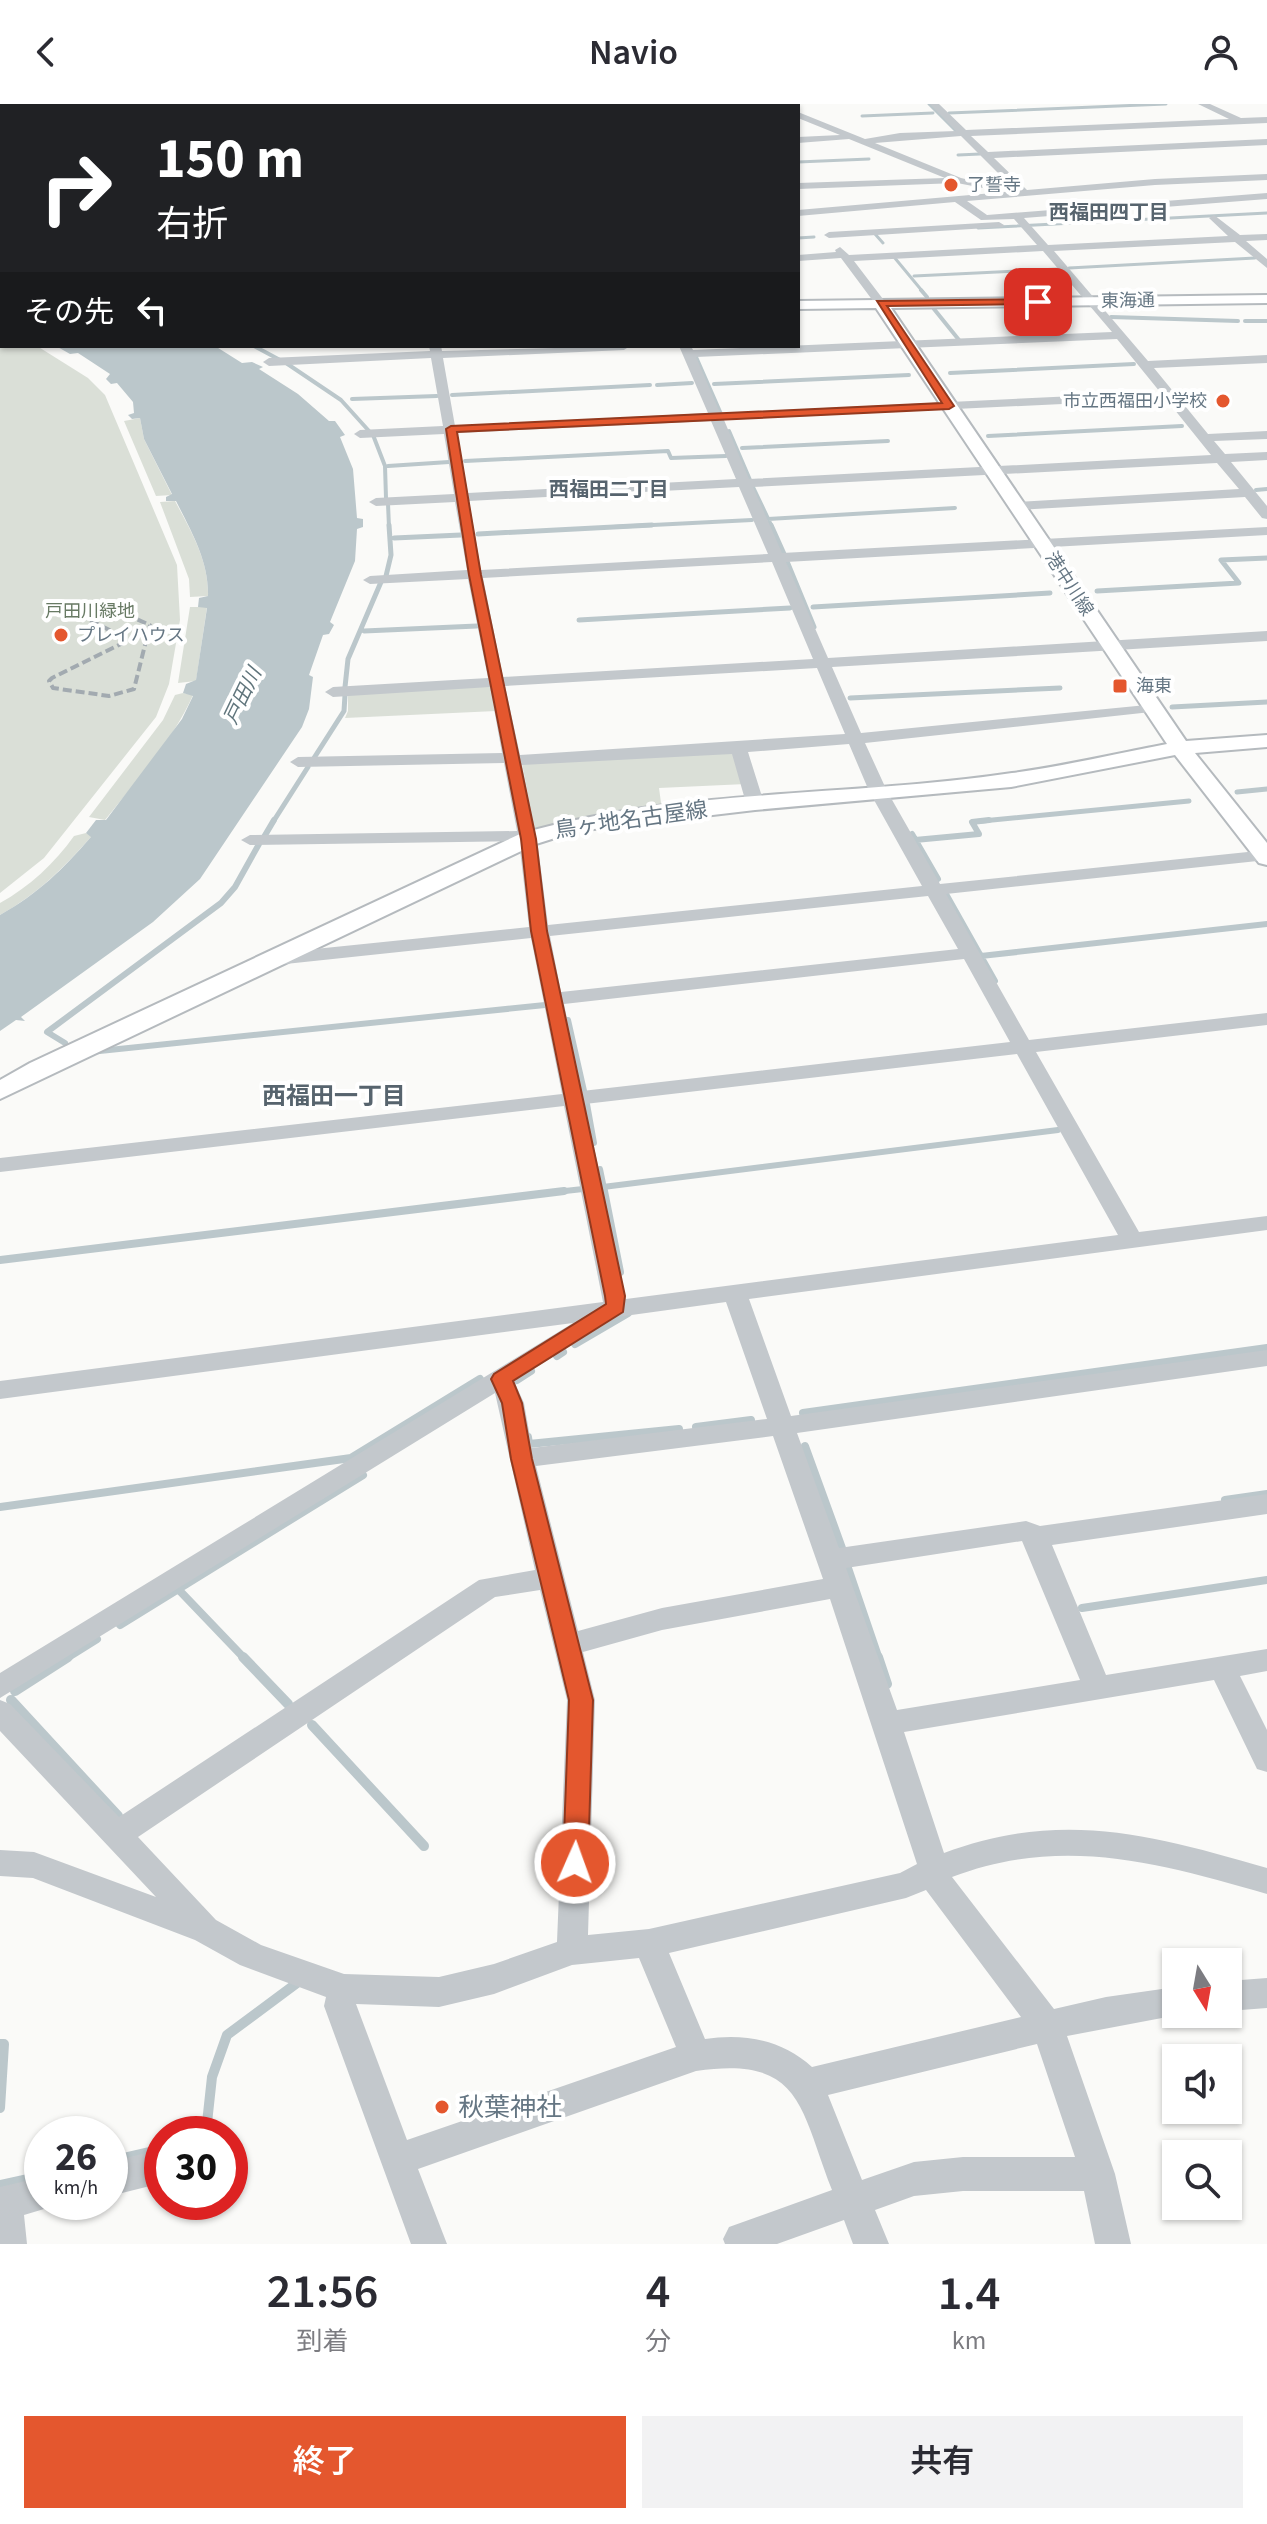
<!DOCTYPE html>
<html lang="ja">
<meta charset="utf-8">
<style>
:root{--surface:#fff;--page:#f2f2f3;--text:#2b2b33;--muted:#7c7c81;--accent:#e4572e}
body{margin:0;font-family:"Source Sans 3","Noto Sans JP",sans-serif;background:var(--page);color:var(--text);height:100vh;display:flex;flex-direction:column;font-size:30px;white-space:nowrap}
*{box-sizing:border-box;margin:0}
p{font-size:26px;color:var(--muted)}
.icon{flex:none;width:44px;height:44px;fill:none;stroke:currentColor;stroke-width:2;stroke-linecap:round;stroke-linejoin:round}
.map{position:relative;height:2140px;overflow:hidden}
.side{display:flex;flex-direction:column;background:var(--surface);flex:1}
.side>*{flex:none}
.hud{position:absolute;left:0px;top:0px;width:800px;height:244px;box-shadow:0 2px 6px #0004;background:#202124;color:#fff;overflow:hidden}
.needle{width:52px;rotate:169deg}
.buttons{position:absolute;left:1162px;top:1844px;display:grid;gap:16px}
.buttons a{display:grid;place-items:center;width:80px;height:80px;border-radius:0px;background:var(--surface);box-shadow:0 2px 6px #0004;font-size:40px}
.speed{position:absolute;left:24px;top:2012px;display:flex;gap:16px;font-size:40px;font-weight:700;text-align:center}
.speed>*{display:grid;place-content:center;width:104px;height:104px;border-radius:50%;background:var(--surface);box-shadow:0 2px 6px #0004;line-height:1}
.speed small{font-size:20px;font-weight:400}
.speed .limit{border:12px solid #d22;background:#fff;color:#111}
.pin{position:absolute;display:grid;place-items:center;width:68px;height:68px;color:#fff;margin:-34px;border-radius:16px;box-shadow:0 4px 12px #0006}
.me{position:absolute;width:88px;margin:-44px;rotate:2deg;stroke-linejoin:round;filter:drop-shadow(0 0 6px #0008)}
.turn{display:flex;align-items:center;gap:28px;height:168px;padding:0 24px;font-size:36px}
.turn .icon{width:104px;height:104px;stroke-width:2.5}
.turn b{display:block;font-size:56px;line-height:68px}
.then{display:flex;align-items:center;height:76px;padding:0 24px;background:#0003;gap:16px;font-size:30px}
.eta{display:flex;justify-content:space-evenly;align-items:center;height:136px;text-align:center}
.eta b{font-size:48px;font-weight:600;line-height:56px}
.action{display:flex;gap:16px;margin-top:auto;padding:16px 24px}
.action a{flex:1;height:92px;border-radius:0px;background:var(--accent);color:#fff;font-size:32px;font-weight:600;line-height:92px;text-align:center}
.action a+a{background:var(--page);color:var(--text)}
header{display:flex;justify-content:space-between;align-items:center;height:104px;padding:0 24px;background:var(--surface);font-size:36px;font-weight:600}
.map>svg:first-child{display:block}
.green{fill:#dadfd7}
.water{fill:#bbc7cb}
.lines{fill:none;stroke-linecap:round;stroke-linejoin:round}
.stream-far5{stroke:#bbc7cb;stroke-width:3}
.stream-far4{stroke:#bbc7cb;stroke-width:4}
.stream-far3{stroke:#bbc7cb;stroke-width:5}
.stream-far2{stroke:#bbc7cb;stroke-width:6}
.stream-far1{stroke:#bbc7cb;stroke-width:8}
.stream{stroke:#bbc7cb;stroke-width:10}
.major-casing{stroke:#b5babe;stroke-width:4}
.minor{fill:#c3c8cc;fill-rule:evenodd}
.major{fill:#fff;fill-rule:evenodd}
.rail{stroke:#a2aab0;stroke-width:4;stroke-dasharray:9 4;stroke-linecap:butt}
.route{fill:#e4572e;stroke:#94391e;stroke-width:2}
.poi-dot{fill:#e4572e;stroke:#fff;stroke-width:3}
.labels{text-anchor:middle;dominant-baseline:central;stroke-width:8;stroke-linejoin:round;paint-order:stroke}
.far-poi-label{font-size:18px;fill:#657683;stroke:#fff;text-anchor:start}
.far-street-label{font-size:18px;fill:#657683;stroke:#fff}
.far-park-label{font-size:18px;fill:#687a64;stroke:#fff}
.far-neighbourhood-label{font-size:20px;font-weight:bold;fill:#57646e;stroke:#fff}
.far-water-label{font-size:20px;font-style:italic;fill:#60757c;stroke:#fff}
.street-label{font-size:22px;fill:#657683;stroke:#fff}
.neighbourhood-label{font-size:24px;font-weight:bold;fill:#57646e;stroke:#fff}
.near-poi-label{font-size:26px;fill:#657683;stroke:#fff;text-anchor:start}
</style>
<header><svg class="icon" aria-label="back" viewBox="0 0 24 24"><path d="M15 5l-7 7 7 7"/></svg>Navio<svg class="icon" aria-label="person" viewBox="0 0 24 24"><circle cx="12" cy="8" r="4"/><path d="M4 21q1-7 8-7t8 7"/></svg></header>
<div class="map">
<svg width="1267" height="2140" viewBox="0 0 1267 2140">
<rect width="100%" height="100%" fill="#fafaf8"/>
<path class="green" d="M0 224 2 242H37L88 274 105 291 177 461 180 516 169 580 156 613 44 754 0 789Z
M140 314 144 335 172 391 156 392 124 317Z
M175 397C191 427 209 457 208 492L190 493 189 475 160 398Z
M190 503H207L196 577 178 579Z
M491 582 496 607 345 614 348 607V589Z
M183 589 193 591C172 638 136 677 105 716L89 713 163 616 175 591Z
M732 648 746 680 659 684 662 706 535 728 522 659Z
M86 729 92 732C62 765 39 789 0 811V799C29 783 55 759 74 732Z"/>
<path class="water" d="M56 242H215L242 259 252 258 263 263 259 265 298 290 329 317H335L345 331 340 333 353 365 357 414 363 415V423L357 425 355 457 330 518 334 521 329 530 323 531 309 571 313 573 309 605 302 623 200 775 153 818 21 913 25 917 16 916 0 927V811C39 789 62 766 91 733L86 729 96 716H106L182 615 193 592 183 589 186 580 196 576 207 504 198 503 199 494 208 492C209 457 191 427 176 397H166V393L172 390 144 335 140 314 132 315 128 311 134 309 133 298 117 279 111 280 106 275 110 270 78 249 70 250Z"/>
<g class="lines">
<path class="stream-far5" d="M929 0 956 27
M173 1 189 0
M949 9 1166 0
M862 12 933 9
M958 51 980 50
M798 58 869 55
M978 124 1267 109
M875 130 883 139
M798 134 814 133
M894 153 923 188
M1069 164 1255 154
M914 172 1058 165"/>
<path class="stream-far4" d="M921 186 927 193
M934 205 959 236
M1111 213 1238 217
M1245 217H1267
M254 242 280 256
M696 253 721 310
M286 259 341 296 369 327
M950 269 1134 260
M714 280 909 271
M657 281 692 279
M452 291 650 281
M352 295 437 292
M729 327 750 376
M373 331 385 362 386 394
M988 332 1182 322
M742 344 888 337
M465 357 668 347 671 354 726 352
M388 362 449 358
M752 381 772 423
M1256 386 1267 385
M388 400 389 423
M768 415 955 404
M613 423 752 416"/>
<path class="stream-far3" d="M771 421 784 450
M478 430 652 421
M394 434 461 431
M786 455 814 523
M386 472 391 451 389 421
M1097 487 1239 479 1221 456 1267 454
M813 503 1050 489
M579 516 790 504
M364 527 477 522
M345 583 348 555 381 478
M850 594 1060 584
M1172 603 1267 598
M314 654 344 607 345 591
M1237 688 1267 685
M273 718 308 663
M972 718 1189 697"/>
<path class="stream-far2" d="M912 730 938 775
M264 733 274 716
M915 736 979 730 972 718 989 716
M946 790 995 877
M981 852 1267 820
M568 916 584 987
M65 939 47 928 221 799 235 783 259 740
M90 948 545 901
M587 1000 594 1039
M600 1065 605 1089
M603 1083 1058 1026
M547 1089 583 1085"/>
<path class="stream-far1" d="M604 1087 620 1168
M0 1156 564 1087
M575 1240 628 1209
M557 1252 563 1248
M517 1276 531 1267
M803 1309 1267 1244
M696 1323 751 1316
M528 1333 529 1340 679 1325
M805 1342 842 1444
M1225 1396 1267 1390
M0 1403 351 1354 480 1275
M847 1461 879 1555
M178 1485 245 1555
M1082 1504 1267 1476
M120 1521 363 1371
M65 1555 97 1535"/>
<path class="stream" d="M243 1553 288 1600
M878 1553 887 1580
M15 1587 68 1553
M11 1596 118 1712
M312 1621 424 1742
M0 1940H4L0 2004
M202 2030 206 2028 212 1973 227 1931 297 1879
M110 2057 162 2045
M0 2081 42 2072"/>
<defs>
<path id="major" d="M1267 191V199L891 204 1186 637 1267 631V643L1195 649 1267 739V761L1259 759 1175 651 1011 683 755 706 577 727 536 740 0 995V976L30 959 520 730C677 684 851 693 1012 669 1064 662 1115 650 1167 640L876 204 798 205V197Z
M0 212H2V220H0Z"/>
</defs>
<use href="#major" class="major-casing"/>
<path class="minor" d="M164 0H172V2H164Z
M368 0H376L377 2H369Z
M619 0H676L618 2Z
M727 0H736L737 2H728Z
M783 0 782 2 769 1V0Z
M930 0H939L966 26 1229 15 1198 0H1210L1241 14 1267 13V19L971 32 988 48 1267 35V41L994 54 1027 86 1155 75 1267 70V76L1155 81 967 97 987 111 1267 89V95L1024 114 1048 141 1228 132 1209 114 1214 111 1240 131 1267 130V136L1246 137 1267 155V164L1235 138 1054 147 1148 257 1267 251V259L1154 264 1208 330 1267 327V335L1214 337 1225 350 1267 348V356L1231 358 1267 402V415L1262 414 1245 393 1017 406 1010 402 1017 398 1239 385 1217 359 753 383 782 449 1267 423V431L786 458 828 554 1267 527V537L832 563 861 629 1157 600 1159 603 1151 608 865 639 887 687 940 780 1267 746V756L946 790 1029 936 1267 909V921L1036 948 1139 1128 1267 1112V1126L749 1195 791 1312 1267 1246V1262L797 1329 839 1444 1026 1417 1040 1422 1267 1390V1410L1052 1441 1106 1571 1267 1545V1567L1240 1572 1267 1626V1668L1257 1665 1214 1576 904 1628 944 1749C1061 1705 1153 1731 1267 1764V1790C1160 1759 1062 1731 952 1773L1054 1905 1106 1893 1176 1883V1910H1183L1067 1932 1115 2070 1131 2140H1095L1084 2087H963L914 2092 875 2106 889 2140H853L844 2116 777 2140H725L723 2135 729 2123 832 2086C800 2004 802 1951 696 1967L418 2065 447 2140H411L324 1902 326 1893 240 1861 195 1836 33 1774 0 1772V1746L34 1748 156 1793 0 1627V1596L10 1600 119 1713 479 1476 535 1466 495 1289 0 1594V1569L573 1219 0 1295V1277L603 1198 564 1002 0 1068V1054L562 990 531 834 276 861 266 855 276 849 529 823 519 737 250 741 241 736 250 731 517 727 504 659 298 663 290 658 298 653 502 649 490 583 333 593 325 588 333 583 488 574 468 475 370 480 363 476 370 472 467 466 455 398 376 402 369 398 376 394 454 390 444 330 360 334 354 330 360 326 443 322 431 254 269 262 263 258 269 254 430 247 429 242H441L442 247 630 242 624 246 443 254 455 322 708 309 679 242H691L693 246 1112 228 1043 147 854 157 886 199 880 202 876 201 841 154 798 157V151L836 148 835 146 840 143 849 151 1037 141 1014 115 981 116 955 98 798 112V106L1016 87 961 32 875 39 961 74 999 83V87L957 79 798 85V79L945 74 849 35 798 39V33L840 31 798 14V8L865 35 900 29 956 27ZM1117 235 1160 288 720 309 696 253ZM1166 295 1211 351 749 375 724 316ZM711 317 736 375 468 389 457 329ZM739 383 768 450 481 466 469 397ZM772 458 813 555 503 573 483 474ZM817 564 845 630 520 651 505 582ZM849 640 869 687 922 782 548 821 537 735 522 661 732 650 746 699 755 704 764 699 748 648ZM928 792 958 845 561 888 550 832ZM964 855 1010 938 582 987 564 900ZM1017 950 1118 1131 626 1195 585 1000ZM726 1198 767 1315 532 1344 524 1299 514 1277 617 1213ZM773 1332 823 1475 662 1504 578 1527 536 1362ZM1022 1437 1080 1576 897 1606 846 1464ZM540 1486 567 1596 557 1838 494 1860 439 1873 344 1870 261 1841 216 1816 138 1733 495 1493ZM830 1495 917 1760 900 1769 649 1825 588 1831 595 1596 583 1548 662 1526ZM926 1786 1021 1913 812 1963C782 1936 745 1929 705 1935L669 1849 906 1794ZM639 1854 676 1943 407 2036 356 1900 439 1903 494 1890 572 1861ZM1037 1940 1075 2053H963L914 2058 862 2076 828 1991Z
M0 45H2V51H0Z
M0 69H2V75H0Z
M0 92H2V98H0Z
M0 110H2L0 118Z
M999 118 1004 121 1003 123 829 134 824 131 829 128Z
M0 130H2V136H0Z
M1267 1874V1904L1228 1907V1877Z
M162 2045V2079L110 2092V2058Z
M42 2073V2098H56L54 2102 24 2111 27 2140H0V2083Z"/>
<use href="#major" class="major"/>
<path class="rail" d="M102 500 150 521 134 585 109 592 53 584 49 577 52 574 123 539 121 532 78 510 87 502Z"/>
</g>
<path class="route" d="M1038 195 1042 200 887 202 954 302 949 305 457 328 481 471 536 735 547 827 625 1192 623 1208 513 1277 522 1299 532 1355 593 1596 588 1759 584 1767 575 1770 567 1767 563 1759 569 1596 511 1355 502 1299 491 1275 494 1270 606 1200 605 1192 531 827 521 735 469 471 446 325 451 322 942 299 877 197Z"/>
<g class="poi-dot">
<circle cx="951" cy="81" r="8"/>
<circle cx="1223" cy="297" r="8"/>
<circle cx="61" cy="531" r="8"/>
<rect x="1112" y="574" width="16" height="16" rx="4"/>
<circle cx="442" cy="2003" r="8"/>
</g>
<g class="labels">
<g class="far-poi-label">
<text x="967" y="81">了誓寺</text>
<text x="1207" y="297" text-anchor="end">市立西福田小学校</text>
<text x="77" y="531">プレイハウス</text>
<text x="1136" y="582">海東</text>
</g>
<g class="far-street-label">
<text transform="translate(1128 197) rotate(-1)">東海通</text>
<text transform="translate(1069 480) rotate(57)">港中川線</text>
</g>
<g class="far-park-label">
<text x="90" y="507">戸田川緑地</text>
</g>
<g class="far-neighbourhood-label">
<text x="1109" y="109">西福田四丁目</text>
<text x="609" y="386">西福田二丁目</text>
</g>
<g class="far-water-label">
<text transform="translate(243 592) rotate(-64)">戸田川</text>
</g>
<g class="street-label">
<text transform="translate(631 716) rotate(-8)">鳥ヶ地名古屋線</text>
</g>
<g class="neighbourhood-label">
<text x="334" y="992">西福田一丁目</text>
</g>
<g class="near-poi-label">
<text x="458" y="2003">秋葉神社</text>
</g>
</g>
</svg>
<div class="buttons">
<a><svg class="needle" viewBox="-14 -14 28 28"><path d="M0-13l5 13h-10z" fill="#e53935"/><path d="M0 13l5-13h-10z" fill="#7c7c81"/></svg></a>
<a><svg class="icon" aria-label="sound" viewBox="0 0 24 24"><path d="M4 9h4l5-4v14l-5-4H4zM17 9q2 3 0 6"/></svg></a>
<a><svg class="icon" aria-label="search" viewBox="0 0 24 24"><circle cx="10" cy="10" r="6"/><path d="M15 15l6 6"/></svg></a>
</div>
<div class="speed"><div>26<small>km/h</small></div><div class="limit">30</div></div>
<div class="pin" style="left:1038px;top:198px;background:#d93025"><svg class="icon" aria-label="arrive" viewBox="0 0 24 24"><path d="M6 21V4h12l-3 4 3 4H6"/></svg></div>
<svg class="me" style="left:575px;top:1759px" viewBox="-20 -20 40 40"><circle r="17" fill="#e4572e" stroke="#fff" stroke-width="3"/><path d="M0-11L8 9 0 5-8 9z" fill="#fff"/></svg>
<div class="hud">
<div class="turn"><svg class="icon" aria-label="right" viewBox="0 0 24 24"><path d="M7 20v-9h11M14 6l5 5-5 5"/></svg><div><b>150 m</b>右折</div></div>
<div class="then">その先<svg class="icon" aria-label="left" viewBox="0 0 24 24"><path d="M17 20v-9H6M10 6l-5 5 5 5"/></svg></div>
</div>
</div>
<section class="side">
<div class="eta">
<div><b>21:56</b><p>到着</p></div>
<div><b>4</b><p>分</p></div>
<div><b>1.4</b><p>km</p></div>
</div>
<div class="action"><a>終了</a><a>共有</a></div>
</section>
